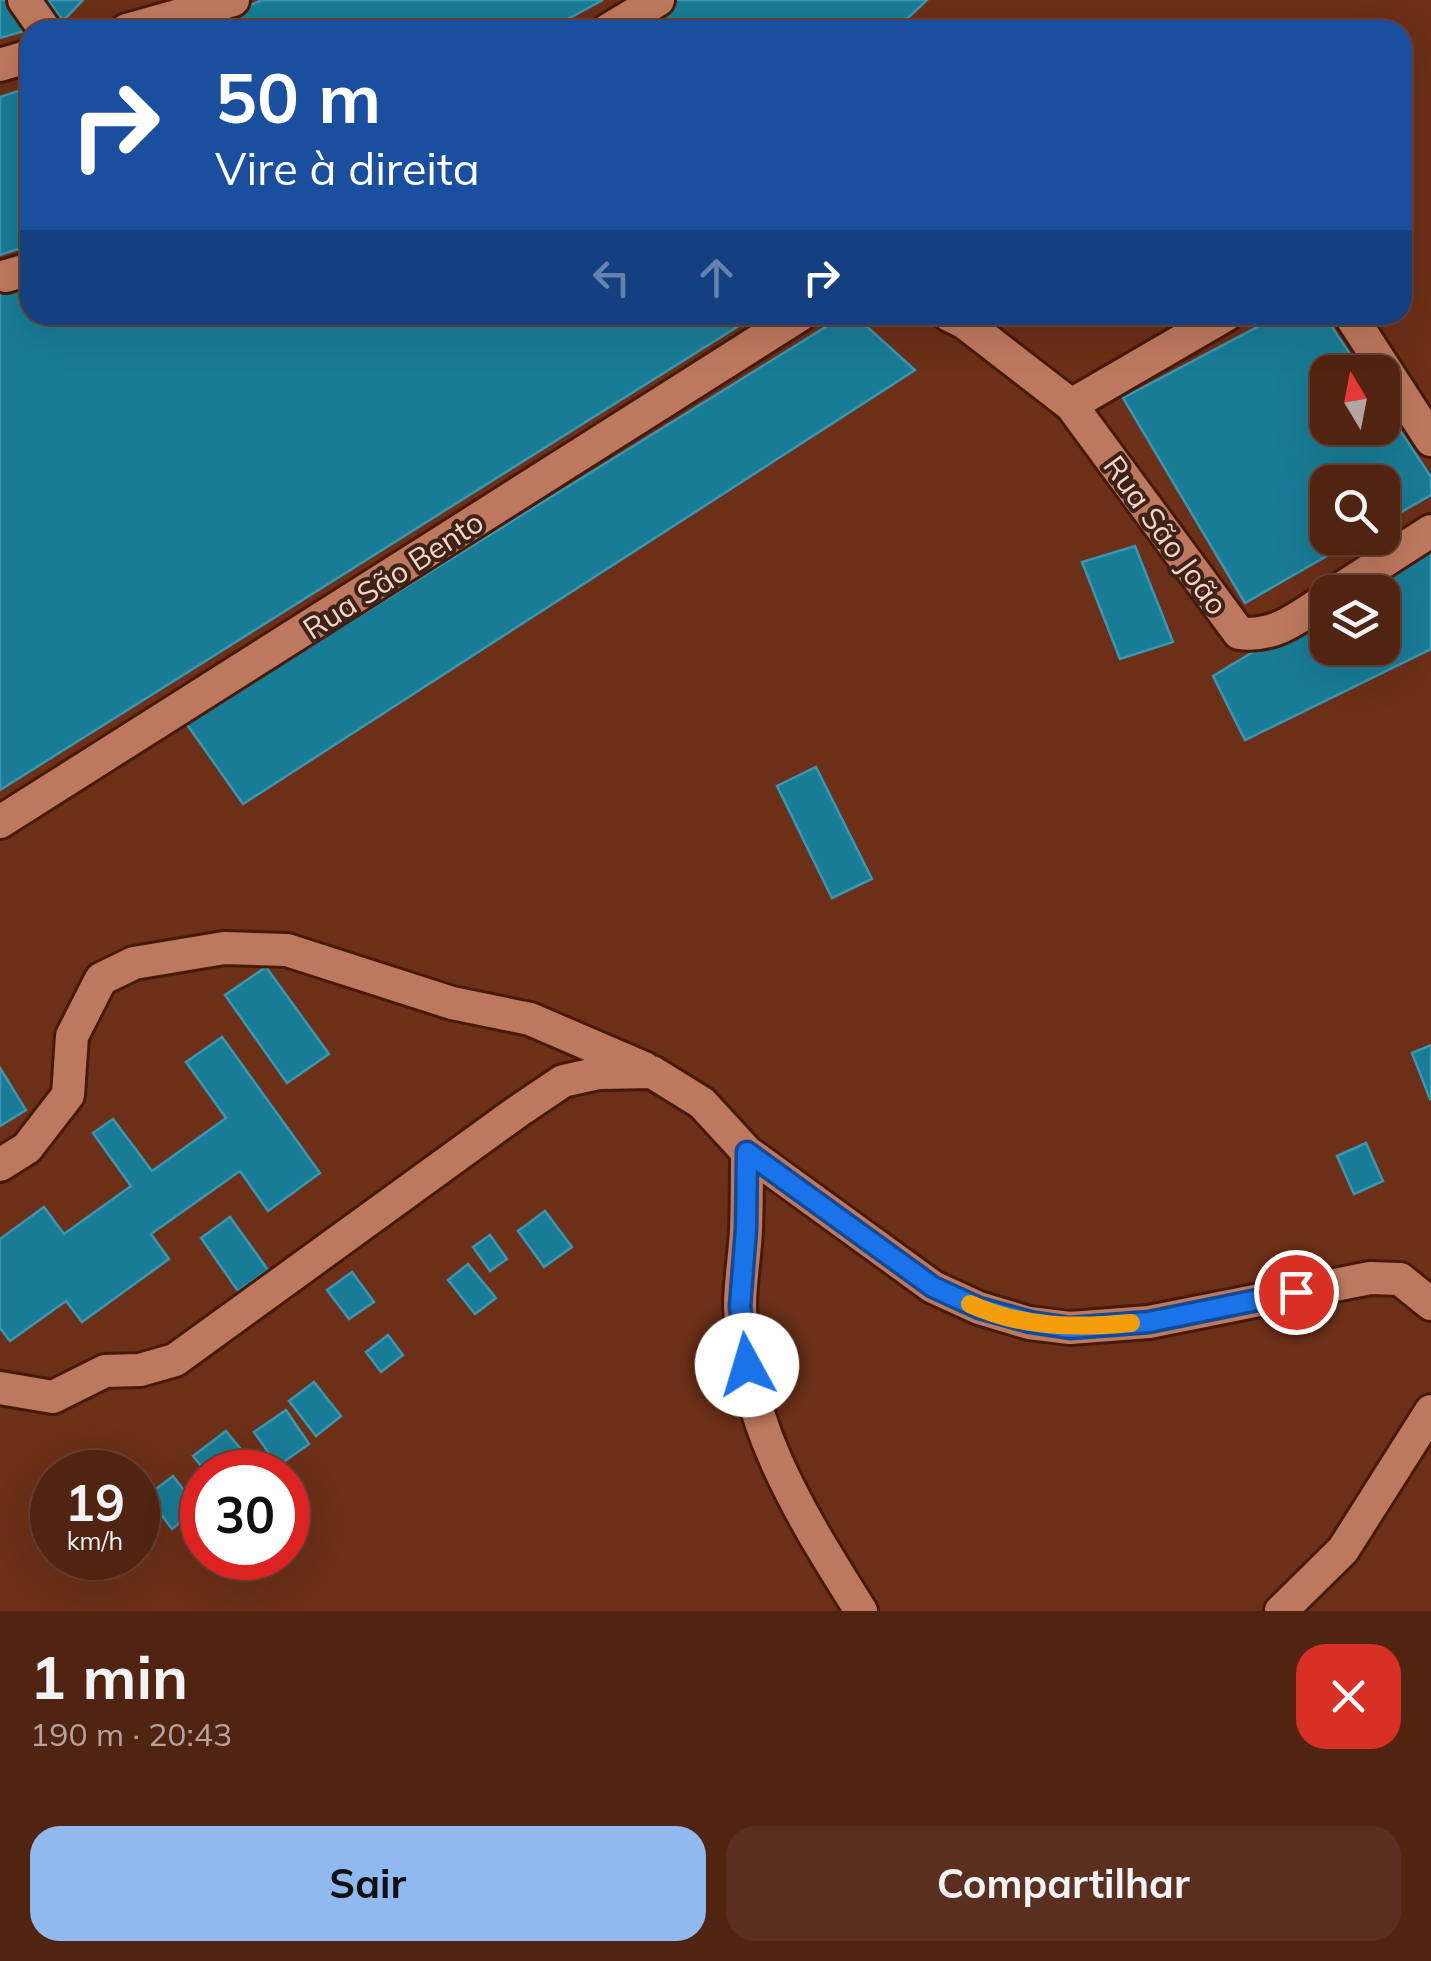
<!DOCTYPE html>
<html lang="pt">
<meta charset="utf-8">
<style>
:root{--surface:#512311;--page:#5b2f1f;--text:#f1f3f6;--muted:#b4a49f;--line:#674031;--accent:#90b9f0}
body{margin:0;font-family:Mulish,sans-serif;background:var(--page);color:var(--text);height:100vh;display:flex;flex-direction:column;font-size:38px;white-space:nowrap}
*{box-sizing:border-box;margin:0}
p{font-size:32px;color:var(--muted)}
.icon{flex:none;width:55px;height:55px;fill:none;stroke:currentColor;stroke-width:2;stroke-linecap:round;stroke-linejoin:round}
.map{position:relative;height:1611px;overflow:hidden}
.details{display:flex;flex-direction:column;background:var(--surface);flex:1}
.details>*{flex:none}
.guide{position:absolute;left:20px;top:20px;width:1392px;height:305px;border-radius:30px;box-shadow:0 10px 40px #0002,0 0 0 2px var(--line);background:#1a4fa0;color:#fff;overflow:hidden}
.needle{width:65px;rotate:350deg}
.controls{position:absolute;left:1310px;top:355px;display:grid;gap:20px}
.controls a{display:grid;place-items:center;width:90px;height:90px;border-radius:20px;background:var(--surface);box-shadow:0 10px 40px #0002,0 0 0 2px var(--line);font-size:50px}
.speed{position:absolute;left:30px;top:1450px;display:flex;gap:20px;font-size:50px;font-weight:700;text-align:center}
.speed>*{display:grid;place-content:center;width:130px;height:130px;border-radius:50%;background:var(--surface);box-shadow:0 10px 40px #0002,0 0 0 2px var(--line);line-height:1}
.speed small{font-size:25px;font-weight:400}
.speed .limit{border:15px solid #d22;background:#fff;color:#111}
.pin{position:absolute;display:grid;place-items:center;width:85px;height:85px;color:#fff;margin:-42px;border:5px solid #fff;border-radius:50%;box-shadow:0 2px 10px #0007}
.me{position:absolute;width:110px;margin:-55px;rotate:354deg;stroke-linejoin:round;filter:drop-shadow(0 0 8px #0008)}
.turn{display:flex;align-items:center;gap:35px;height:210px;padding:0 30px;font-size:45px}
.turn .icon{width:130px;height:130px;stroke-width:2.5}
.turn b{display:block;font-size:70px;line-height:85px}
.lanes{display:flex;align-items:center;height:95px;padding:0 30px;background:#0003;justify-content:center;gap:50px;direction:ltr}
.lanes .off{opacity:.35}
.round{display:grid;place-items:center;flex:none;width:105px;height:105px;border-radius:30px;background:var(--page)}
.summary{display:flex;align-items:center;justify-content:space-between;height:170px;padding:0 30px}
h1{font-size:60px;font-weight:700;line-height:75px}
.cta{display:flex;gap:20px;margin-top:auto;padding:20px 30px}
.cta a{flex:1;height:115px;border-radius:30px;background:var(--accent);color:#111;font-size:40px;font-weight:700;line-height:115px;text-align:center}
.cta a+a{background:var(--page);color:var(--text)}
.map>svg:first-child{display:block}
.building{fill:#197c96;stroke:#3b96b1;stroke-width:2.5}
.lines{fill:none;stroke-linecap:round;stroke-linejoin:round}
.minor-casing{stroke:#471a08;stroke-width:38}
.minor{stroke:#bd795f;stroke-width:32}
.route-casing{stroke:#114b97;stroke-width:25}
.route{stroke:#1a73e8;stroke-width:18}
.slow{stroke:#f59e0b;stroke-width:18}
.labels{text-anchor:middle;dominant-baseline:central;stroke-width:8;stroke-linejoin:round;paint-order:stroke}
.street-label{font-size:30px;fill:#fad4c6;stroke:#3d2217}
</style>
<div class="map">
<svg width="1431" height="1611" viewBox="0 0 1431 1611">
<rect width="100%" height="100%" fill="#6c2f17"/>
<path class="building" d="M0 0H10L31 29 0 38Z
M48 0H83L63 21Z
M262 0H603L547 30H194Z
M668 0H927L895 30H628Z
M30 87V245L0 255V97Z
M30 286V315H756L0 790V292Z
M845 315H854L915 370 243 804 186 723Z
M1280 315H1324L1362 372H1328V428H1382V403L1431 477V495L1382 523V482H1328V538H1358L1245 603 1123 398Z
M1431 544V649L1245 740 1213 676 1328 607V648H1382V592H1351Z
M1135 546 1173 642 1120 659 1082 562Z
M816 767 872 879 832 898 777 786Z
M266 967 329 1054 287 1083 225 995Z
M222 1037 320 1173 268 1211 240 1171 151 1234 169 1259 82 1322 66 1301 10 1341 0 1328V1239L44 1207 64 1234 131 1186 93 1133 113 1119 152 1171 226 1118 186 1062Z
M1431 1045V1098L1430 1099 1412 1053Z
M0 1068 26 1110 0 1126Z
M1366 1143 1383 1181 1354 1194 1337 1156Z
M545 1211 572 1247 544 1267 518 1231Z
M230 1217 268 1270 238 1291 201 1238Z
M490 1235 507 1259 490 1271 473 1247Z
M468 1264 496 1298 475 1314 448 1280Z
M352 1272 374 1302 349 1319 327 1290Z
M388 1335 403 1355 381 1372 366 1352Z
M314 1382 341 1416 316 1436 289 1401Z
M286 1410 309 1444 278 1466 254 1432Z
M226 1431 248 1458 230 1472H206L193 1456Z
M173 1476 198 1509 172 1529 147 1496Z
M138 1516 154 1537 138 1550Z"/>
<g class="lines">
<defs>
<path id="minor" d="M24 0 45 30
M127 30 233 0
M608 30 658 0
M0 65 30 56
M6 276 30 269
M949 315 965 323 1071 405 1239 633C1275 638 1299 617 1328 598
M1350 315 1431 440
M1071 405 1226 315
M1336 592 1431 531
M0 822 800 315
M747 1152C747 1178 747 1204 746 1229 745 1255 740 1281 740 1306 742 1424 801 1515 861 1611
M0 1165 27 1148 68 1095 72 1036 101 979 134 963 224 948 287 950 452 1003 530 1019 644 1068
M0 1388 53 1397 105 1371 140 1370 175 1360 517 1112 563 1081 599 1073 652 1072 702 1103 747 1152 933 1287 979 1308 1029 1323 1070 1328 1149 1322 1370 1278 1400 1279 1431 1304
M1281 1611 1343 1550 1431 1411"/>
</defs>
<use href="#minor" class="minor-casing"/>
<use href="#minor" class="minor"/>
</g>
<g class="lines">
<defs>
<path id="route" d="M747 1365 740 1306 746 1229 747 1152 933 1287 979 1308 1030 1322 1070 1328 1149 1322 1296 1292"/>
</defs>
<use href="#route" class="route-casing"/>
<use href="#route" class="route"/>
<path class="slow" d="M970 1304C1022 1328 1076 1328 1131 1323"/>
</g>
<g class="labels">
<g class="street-label">
<text transform="translate(1166 535) rotate(54)">Rua São João</text>
<text transform="translate(393 575) rotate(-33)">Rua São Bento</text>
</g>
</g>
</svg>
<div class="controls">
<a><svg class="needle" viewBox="-14 -14 28 28"><path d="M0-13l5 13h-10z" fill="#e53935"/><path d="M0 13l5-13h-10z" fill="#b4a49f"/></svg></a>
<a><svg class="icon" aria-label="search" viewBox="0 0 24 24"><circle cx="10" cy="10" r="6"/><path d="M15 15l6 6"/></svg></a>
<a><svg class="icon" aria-label="layers" viewBox="0 0 24 24"><path d="M12 4l9 5-9 5-9-5zM3 14l9 5 9-5"/></svg></a>
</div>
<div class="speed"><div>19<small>km/h</small></div><div class="limit">30</div></div>
<div class="pin" style="left:1296px;top:1292px;background:#d93025"><svg class="icon" aria-label="arrive" viewBox="0 0 24 24"><path d="M6 21V4h12l-3 4 3 4H6"/></svg></div>
<svg class="me" style="left:747px;top:1365px" viewBox="-20 -20 40 40"><circle r="19" fill="#fff"/><path d="M0-13L10 11 0 6-10 11z" fill="#1a73e8"/></svg>
<div class="guide">
<div class="turn"><svg class="icon" aria-label="right" viewBox="0 0 24 24"><path d="M7 20v-9h11M14 6l5 5-5 5"/></svg><div><b>50 m</b>Vire à direita</div></div>
<div class="lanes"><svg class="icon off" aria-label="left" viewBox="0 0 24 24"><path d="M17 20v-9H6M10 6l-5 5 5 5"/></svg><svg class="icon off" aria-label="ahead" viewBox="0 0 24 24"><path d="M12 20V5M6 11l6-6 6 6"/></svg><svg class="icon" aria-label="right" viewBox="0 0 24 24"><path d="M7 20v-9h11M14 6l5 5-5 5"/></svg></div>
</div>
</div>
<section class="details">
<div class="summary"><div><h1>1 min</h1><p>190 m · 20:43</p></div><a class="round" style="background:#d93025;color:#fff"><svg class="icon" aria-label="close" viewBox="0 0 24 24"><path d="M6 6l12 12M18 6L6 18"/></svg></a></div>
<div class="cta"><a>Sair</a><a>Compartilhar</a></div>
</section>
